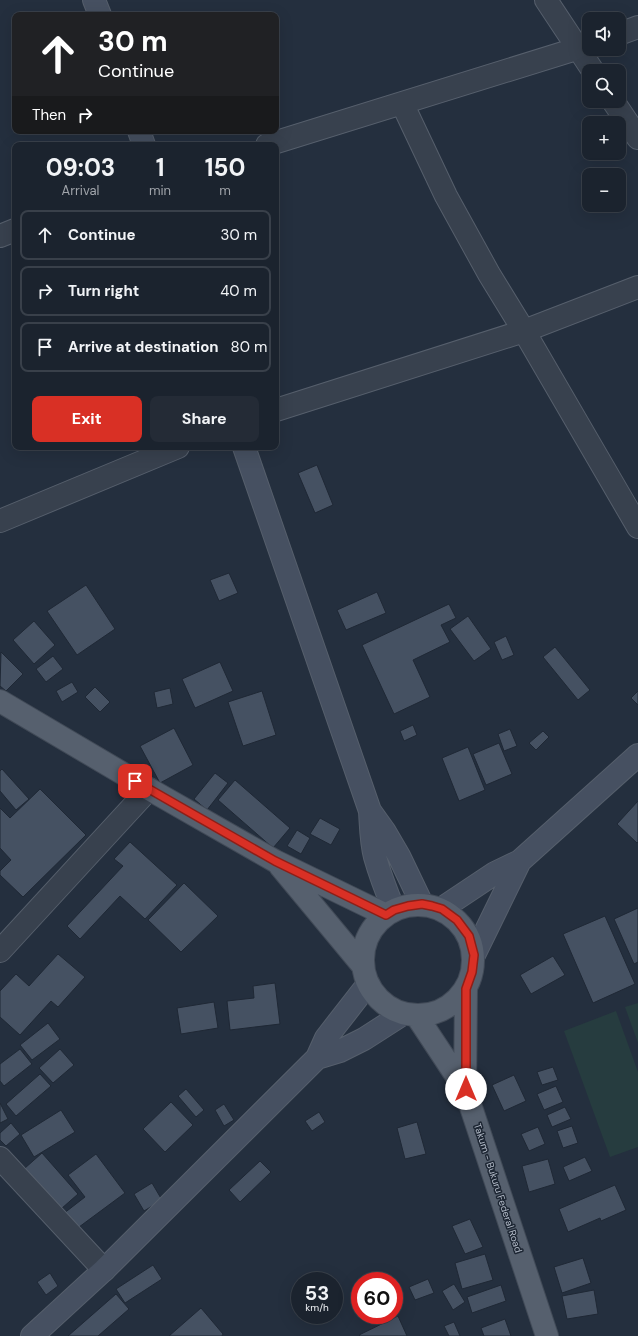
<!DOCTYPE html>
<meta charset="utf-8">
<style>
:root{--surface:#1b232e;--page:#242b36;--text:#f1f3f6;--muted:#a0a4aa;--line:#39404a;--accent:#d93025}
body{margin:0;font-family:"DM Sans",sans-serif;background:var(--page);color:var(--text);height:100vh;display:flex;flex-direction:column;font-size:15px;white-space:nowrap}
*{box-sizing:border-box;margin:0}
p{font-size:13px;color:var(--muted)}
.icon{flex:none;width:22px;height:22px;fill:none;stroke:currentColor;stroke-width:2;stroke-linecap:round;stroke-linejoin:round}
.map{position:relative;flex:1;overflow:hidden}
.drawer{position:absolute;left:12px;top:142px;width:267px;height:308px;display:flex;flex-direction:column;background:var(--surface);border-radius:8px;box-shadow:0 4px 16px #0002,0 0 0 1px var(--line)}
.drawer>*{flex:none}
.banner{position:absolute;left:12px;top:12px;width:267px;height:122px;border-radius:8px;box-shadow:0 4px 16px #0002,0 0 0 1px var(--line);background:#202124;color:#fff;overflow:hidden}
.controls{position:absolute;left:582px;top:12px;display:grid;gap:8px}
.controls a{display:grid;place-items:center;width:44px;height:44px;border-radius:8px;background:var(--surface);box-shadow:0 4px 16px #0002,0 0 0 1px var(--line);font-size:20px}
.speed{position:absolute;left:291px;top:1272px;display:flex;gap:8px;font-size:20px;font-weight:700;text-align:center}
.speed>*{display:grid;place-content:center;width:52px;height:52px;border-radius:50%;background:var(--surface);box-shadow:0 4px 16px #0002,0 0 0 1px var(--line);line-height:1}
.speed small{font-size:10px;font-weight:400}
.speed .limit{border:6px solid #d22;background:#fff;color:#111}
.pin{position:absolute;display:grid;place-items:center;width:34px;height:34px;color:#fff;margin:-17px;border-radius:8px;box-shadow:0 2px 6px #0006}
.me{position:absolute;width:44px;margin:-22px;rotate:0deg;stroke-linejoin:round;filter:drop-shadow(0 0 3px #0008)}
.turn{display:flex;align-items:center;gap:14px;height:84px;padding:0 20px;font-size:18px}
.turn .icon{width:52px;height:52px;stroke-width:2.5}
.turn b{display:block;font-size:28px;line-height:34px}
.then{display:flex;align-items:center;height:38px;padding:0 20px;background:#0003;gap:8px;font-size:15px}
.eta{display:flex;justify-content:space-evenly;align-items:center;height:68px;text-align:center}
.eta b{font-size:24px;font-weight:700;line-height:28px}
.action{display:flex;gap:8px;margin-top:auto;padding:8px 20px}
.action a{flex:1;height:46px;border-radius:8px;background:var(--accent);color:#fff;font-size:16px;font-weight:700;line-height:46px;text-align:center}
.action a+a{background:var(--page);color:var(--text)}
ul{padding:0;list-style:none}
li{display:flex;align-items:center;gap:12px;height:50px;margin:0 8px 6px;padding:0 12px;border:2px solid var(--line);border-radius:8px}
li div{flex:1}
li b{display:block;font-size:15px}
li em{font-style:normal}
.map>svg:first-child{display:block}
.green{fill:#263c3f}
.building{fill:#455162;stroke:#1f2835}
.lines{fill:none;stroke-linecap:round;stroke-linejoin:round}
.street-casing{stroke:#565f6c;stroke-width:24}
.secondary-casing{stroke:#565f6c;stroke-width:24}
.primary-casing{stroke:#414a57;stroke-width:24}
.street{stroke:#38414e;stroke-width:22}
.secondary{stroke:#465061;stroke-width:22}
.primary{stroke:#56606e;stroke-width:22}
.route-casing{stroke:#8d1f18;stroke-width:10}
.route{stroke:#d93025;stroke-width:7}
.labels{text-anchor:middle;dominant-baseline:central;stroke-width:3;stroke-linejoin:round;paint-order:stroke}
.street-label{font-size:10px;fill:#b4bcc9;stroke:#1d2633}
</style>
<div class="map">
<svg width="638" height="1336" viewBox="0 0 638 1336">
<rect width="100%" height="100%" fill="#242f3e"/>
<path class="green" d="M638 1003V1043L625 1007Z
M616 1011 638 1072V1147L610 1157 564 1031Z"/>
<path class="building" d="M317 465 333 505 315 513 298 473Z
M229 573 238 593 219 601 210 580Z
M86 585 115 629 77 655 47 611Z
M377 592 386 613 346 630 337 610Z
M449 604 456 618 441 625 450 642 413 660 430 697 394 714 362 645Z
M468 616 491 649 474 661 450 629Z
M34 621 55 645 34 664 13 640Z
M506 636 514 655 502 660 494 642Z
M555 647 590 690 578 700 543 657Z
M1 652 23 674 6 691 0 686Z
M53 656 63 669 46 682 36 669Z
M220 662 233 691 195 708 182 679Z
M72 682 78 692 62 702 56 691Z
M95 687 110 702 100 712 85 697Z
M170 688 173 704 157 708 154 692Z
M262 691 276 735 243 746 228 702Z
M638 691V705L631 698Z
M413 725 417 735 404 741 400 731Z
M174 728 193 765 160 783 140 746Z
M510 729 517 746 504 751 498 734Z
M543 731 549 737 536 750 529 743Z
M499 743 512 774 486 785 473 754Z
M468 747 485 790 459 801 442 758Z
M2 769 29 799 16 810 0 791V771Z
M215 773 228 783 207 810 194 799Z
M235 780 290 828 273 848 218 800Z
M40 789 86 835 23 897 0 875V871L11 860 0 848V808L10 818Z
M638 801V842L637 843 617 824Z
M320 818 340 829 331 845 310 834Z
M297 830 310 838 301 854 287 846Z
M130 842 177 885 145 919 120 896 80 939 67 926 123 866 114 859Z
M184 883 218 916 181 952 148 920Z
M638 908V962L634 964 614 919Z
M605 916 635 984 593 1003 563 934Z
M58 954 85 977 58 1007 51 1001 20 1035 0 1017V991L16 974 29 986Z
M553 956 565 975 531 994 520 975Z
M275 983 280 1024 230 1030 227 1001 254 998 253 986Z
M214 1002 218 1028 181 1034 177 1008Z
M48 1023 60 1039 32 1060 20 1045Z
M20 1049 32 1064 4 1086 0 1081V1064Z
M60 1049 74 1065 53 1083 39 1068Z
M553 1067 558 1080 542 1085 537 1072Z
M40 1074 51 1086 16 1116 6 1104Z
M514 1075 526 1101 504 1111 492 1085Z
M556 1086 563 1102 544 1110 537 1094Z
M186 1089 204 1110 196 1117 178 1096Z
M171 1102 193 1125 165 1152 143 1129Z
M0 1103 8 1119 0 1123Z
M224 1104 234 1120 224 1126 215 1110Z
M565 1107 571 1119 552 1127 547 1115Z
M61 1110 75 1132 34 1157 21 1135Z
M319 1112 325 1122 312 1131 305 1121Z
M417 1122 426 1154 405 1159 397 1128Z
M11 1123 20 1134 6 1146 0 1140V1133Z
M572 1126 578 1143 563 1148 557 1131Z
M538 1127 545 1144 529 1151 521 1134Z
M42 1153 78 1194 53 1216 16 1176Z
M96 1154 125 1193 75 1230 63 1214 85 1197 68 1175Z
M585 1157 592 1171 569 1181 563 1167Z
M548 1159 555 1184 529 1192 522 1166Z
M260 1161 271 1172 240 1202 229 1190Z
M152 1183 162 1200 144 1211 134 1194Z
M615 1185 626 1210 601 1221 600 1218 568 1232 559 1209Z
M470 1219 483 1247 465 1254 452 1226Z
M485 1254 493 1280 462 1289 455 1263Z
M583 1258 591 1283 562 1293 554 1267Z
M153 1265 162 1279 125 1303 116 1289Z
M50 1273 58 1286 46 1295 37 1282Z
M428 1279 434 1293 415 1300 409 1287Z
M454 1284 465 1302 453 1310 442 1291Z
M501 1285 506 1301 472 1313 467 1297Z
M594 1290 598 1314 567 1319 562 1296Z
M116 1294 129 1309 98 1336H68Z
M201 1308 223 1334 222 1336H169Z
M398 1316 407 1336H360L359 1335Z
M505 1319 511 1336H484L481 1328Z
M454 1322 460 1336H449L444 1326Z"/>
<g class="lines">
<defs>
<path id="street" d="M546 0 593 71
M619 34 638 27
M613 101 638 138
M402 103 446 196 489 274 524 331 638 527
M267 145 589 45
M0 236 15 230
M276 410 524 331 638 287
M0 521 178 447
M0 951 149 789
M0 1158 104 1270"/>
<path id="secondary" d="M94 0 100 15
M139 131 144 145
M244 447 370 811 385 832 399 856 422 904
M370 811C371 826 371 842 375 857 380 875 387 893 394 910
M441 909 495 873 520 861 638 755
M474 955 520 861
M317 1058 340 1051 364 1039 403 1014
M32 1336 104 1270 317 1058 326 1038 368 984"/>
<path id="primary" d="M0 701 149 789 275 861 386 915
M280 866 363 966
M363 960a55 55 0 1 1 110 0a55 55 0 1 1-110 0Z
M466 989 465 1089 547 1336
M416 1015 465 1089"/>
</defs>
<use href="#street" class="street-casing"/>
<use href="#secondary" class="secondary-casing"/>
<use href="#primary" class="primary-casing"/>
<use href="#street" class="street"/>
<use href="#secondary" class="secondary"/>
<use href="#primary" class="primary"/>
</g>
<g class="lines">
<defs>
<path id="route" d="M135 781 275 861 386 915 394 910 408 906 422 904 432 906 442 909 457 920 469 936 474 955 472 972 466 989V1089"/>
</defs>
<use href="#route" class="route-casing"/>
<use href="#route" class="route"/>
</g>
<g class="labels">
<g class="street-label">
<text transform="translate(498 1188) rotate(72)">Takum - Bukuru Federal Road</text>
</g>
</g>
</svg>
<div class="controls">
<a><svg class="icon" aria-label="sound" viewBox="0 0 24 24"><path d="M4 9h4l5-4v14l-5-4H4zM17 9q2 3 0 6"/></svg></a>
<a><svg class="icon" aria-label="search" viewBox="0 0 24 24"><circle cx="10" cy="10" r="6"/><path d="M15 15l6 6"/></svg></a>
<a>+</a>
<a>−</a>
</div>
<div class="speed"><div>53<small>km/h</small></div><div class="limit">60</div></div>
<div class="pin" style="left:135px;top:781px;background:#d93025"><svg class="icon" aria-label="arrive" viewBox="0 0 24 24"><path d="M6 21V4h12l-3 4 3 4H6"/></svg></div>
<svg class="me" style="left:466px;top:1089px" viewBox="-20 -20 40 40"><circle r="19" fill="#fff"/><path d="M0-13L10 11 0 6-10 11z" fill="#d93025"/></svg>
<div class="banner">
<div class="turn"><svg class="icon" aria-label="ahead" viewBox="0 0 24 24"><path d="M12 20V5M6 11l6-6 6 6"/></svg><div><b>30 m</b>Continue</div></div>
<div class="then">Then<svg class="icon" aria-label="right" viewBox="0 0 24 24"><path d="M7 20v-9h11M14 6l5 5-5 5"/></svg></div>
</div>
<section class="drawer">
<div class="eta">
<div><b>09:03</b><p>Arrival</p></div>
<div><b>1</b><p>min</p></div>
<div><b>150</b><p>m</p></div>
</div>
<ul>
<li><svg class="icon" aria-label="ahead" viewBox="0 0 24 24"><path d="M12 20V5M6 11l6-6 6 6"/></svg><div><b>Continue</b></div><em>30 m</em></li>
<li><svg class="icon" aria-label="right" viewBox="0 0 24 24"><path d="M7 20v-9h11M14 6l5 5-5 5"/></svg><div><b>Turn right</b></div><em>40 m</em></li>
<li><svg class="icon" aria-label="arrive" viewBox="0 0 24 24"><path d="M6 21V4h12l-3 4 3 4H6"/></svg><div><b>Arrive at destination</b></div><em>80 m</em></li>
</ul>
<div class="action"><a>Exit</a><a>Share</a></div>
</section>
</div>
